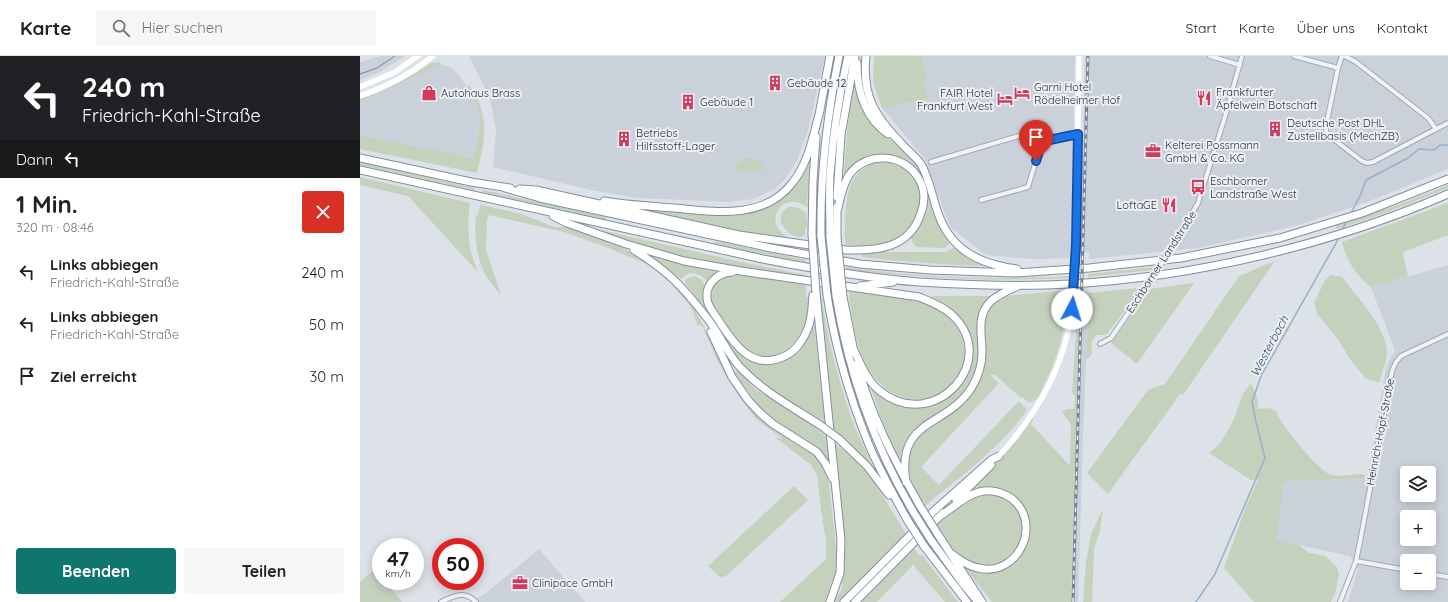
<!DOCTYPE html>
<html lang="de">
<meta charset="utf-8">
<style>
:root{--surface:#fff;--page:#f6f6f6;--text:#222;--muted:#767676;--line:#e0e0e0;--accent:#0f766e}
body{margin:0;font-family:Quicksand,sans-serif;background:var(--page);color:var(--text);height:100vh;display:flex;flex-direction:column;font-size:15px;white-space:nowrap}
*{box-sizing:border-box;margin:0}
p{font-size:13px;color:var(--muted)}
.icon{flex:none;width:22px;height:22px;fill:none;stroke:currentColor;stroke-width:2;stroke-linecap:round;stroke-linejoin:round}
.map{position:relative;flex:1;overflow:hidden}
.sheet{display:flex;flex-direction:column;background:var(--surface);width:360px}
.sheet>*{flex:none}
.top-card{background:#202124;color:#fff;overflow:hidden}
.tools{position:absolute;left:1040px;top:410px;display:grid;gap:8px}
.tools a{display:grid;place-items:center;width:36px;height:36px;border-radius:4px;background:var(--surface);box-shadow:0 2px 10px #0003;font-size:20px}
.speed{position:absolute;left:12px;top:482px;display:flex;gap:8px;font-size:20px;font-weight:700;text-align:center}
.speed>*{display:grid;place-content:center;width:52px;height:52px;border-radius:50%;background:var(--surface);box-shadow:0 2px 10px #0003;line-height:1}
.speed small{font-size:10px;font-weight:400}
.speed .limit{border:6px solid #d22;background:#fff;color:#111}
.pin{position:absolute;display:grid;place-items:center;width:34px;height:34px;color:#fff;margin:-41px -17px;border-radius:50% 50% 50% 0;rotate:-45deg;box-shadow:0 0 4px #0007}
.pin .icon{rotate:45deg}
.me{position:absolute;width:44px;margin:-22px;rotate:5deg;stroke-linejoin:round;filter:drop-shadow(0 0 3px #0008)}
.turn{display:flex;align-items:center;gap:14px;height:84px;padding:0 16px;font-size:18px}
.turn .icon{width:52px;height:52px;stroke-width:2.5}
.turn b{display:block;font-size:28px;line-height:34px}
.then{display:flex;align-items:center;height:38px;padding:0 16px;background:#0003;gap:8px;font-size:15px}
.round{display:grid;place-items:center;flex:none;width:42px;height:42px;border-radius:4px;background:var(--page)}
.headline{display:flex;align-items:center;justify-content:space-between;height:68px;padding:0 16px}
h1{font-size:24px;font-weight:700;line-height:30px}
.cta{display:flex;gap:8px;margin-top:auto;padding:8px 16px}
.cta a{flex:1;height:46px;border-radius:4px;background:var(--accent);color:#fff;font-size:16px;font-weight:700;line-height:46px;text-align:center}
.cta a+a{background:var(--page);color:var(--text)}
ul{padding:0;list-style:none}
li{display:flex;align-items:center;gap:12px;height:52px;padding:0 16px}
li div{flex:1}
li b{display:block;font-size:15px}
li em{font-style:normal}
header{display:flex;align-items:center;gap:24px;box-sizing:border-box;height:56px;padding:0 20px;background:var(--surface);border-bottom:1px solid var(--line)}
header strong{font-size:19px}
nav{display:flex;gap:22px;margin-inline-start:auto;font-size:14px}
.search{width:280px;height:36px;background:var(--page);display:flex;align-items:center;gap:10px;box-sizing:border-box;padding:0 14px;border-radius:4px;color:var(--muted);font-size:15px}
main{display:flex;flex:1;min-height:0}
.map>svg:first-child{display:block}
.built{fill:#cbd1da;fill-rule:evenodd}
.green{fill:#c4d2bd}
.lines{fill:none;stroke-linecap:round;stroke-linejoin:round}
.stream{stroke:#95b1ca;stroke-width:1.5}
.street-casing{stroke:#a2a8b2;stroke-width:6}
.highway-casing{stroke:#838f9f;stroke-width:9}
.street{stroke:#eff2f6;stroke-width:4}
.secondary{stroke:#fff;stroke-width:5.5}
.highway{stroke:#fff;stroke-width:7}
.tram{stroke:#758292;stroke-width:1}
.rail-casing{stroke:#758292;stroke-width:3}
.rail{stroke:#ecf0f5;stroke-width:1.5;stroke-dasharray:4.5;stroke-linecap:butt}
.street-bridge-casing{stroke:#a2a8b2;stroke-width:6;stroke-linecap:butt}
.highway-bridge-casing{stroke:#838f9f;stroke-width:9;stroke-linecap:butt}
.street-bridge{stroke:#eff2f6;stroke-width:4}
.secondary-bridge{stroke:#fff;stroke-width:5.5}
.highway-bridge{stroke:#fff;stroke-width:7}
.route-casing{stroke:#114b97;stroke-width:10}
.route{stroke:#1a73e8;stroke-width:7}
.labels{text-anchor:middle;dominant-baseline:central;stroke-width:4;stroke-linejoin:round;paint-order:stroke}
.poi-label{font-size:11px;fill:#26303f;stroke:#ecf0f5;text-anchor:start}
.street-label{font-size:11px;fill:#26303f;stroke:#ecf0f5}
.water-label{font-size:12px;font-style:italic;fill:#2e5174;stroke:#ecf0f5}
</style>
<header>
<strong>Karte</strong>
<div class="search"><svg class="icon" aria-label="search" viewBox="0 0 24 24"><circle cx="10" cy="10" r="6"/><path d="M15 15l6 6"/></svg>Hier suchen</div>
<nav><a>Start</a><a>Karte</a><a>Über uns</a><a>Kontakt</a></nav>
</header>
<main>
<section class="sheet">
<div class="top-card">
<div class="turn"><svg class="icon" aria-label="left" viewBox="0 0 24 24"><path d="M17 20v-9H6M10 6l-5 5 5 5"/></svg><div><b>240 m</b>Friedrich-Kahl-Straße</div></div>
<div class="then">Dann<svg class="icon" aria-label="left" viewBox="0 0 24 24"><path d="M17 20v-9H6M10 6l-5 5 5 5"/></svg></div>
</div>
<div class="headline"><div><h1>1 Min.</h1><p>320 m · 08:46</p></div><a class="round" style="background:#d93025;color:#fff"><svg class="icon" aria-label="close" viewBox="0 0 24 24"><path d="M6 6l12 12M18 6L6 18"/></svg></a></div>
<ul>
<li><svg class="icon" aria-label="left" viewBox="0 0 24 24"><path d="M17 20v-9H6M10 6l-5 5 5 5"/></svg><div><b>Links abbiegen</b><p>Friedrich-Kahl-Straße</p></div><em>240 m</em></li>
<li><svg class="icon" aria-label="left" viewBox="0 0 24 24"><path d="M17 20v-9H6M10 6l-5 5 5 5"/></svg><div><b>Links abbiegen</b><p>Friedrich-Kahl-Straße</p></div><em>50 m</em></li>
<li><svg class="icon" aria-label="arrive" viewBox="0 0 24 24"><path d="M6 21V4h12l-3 4 3 4H6"/></svg><div><b>Ziel erreicht</b></div><em>30 m</em></li>
</ul>
<div class="cta"><a>Beenden</a><a>Teilen</a></div>
</section>
<div class="map">
<svg width="1088" height="546" viewBox="0 0 1088 546">
<rect width="100%" height="100%" fill="#dde1e8"/>
<path class="built" d="M20 0H45L20 16 0 24V6Z
M109 0H465L448 74 437 105 425 123 415 133 393 143 369 146 278 142 231 134 133 111 136 74 130 43Z
M561 0H715L711 202 672 203 626 199 590 171 565 103 522 52 569 43 564 28 567 24Z
M725 0H1088V113L1010 145 939 169 838 192 729 203V196L720 197Z
M81 8 91 11 99 19 116 45 120 68 113 102 0 79V46Z
M1088 209V546H988L998 513 990 500 915 484 924 426 1007 422 1026 311 1035 294 1011 231ZM1047 417H1069V439H1047ZM1047 461H1069V483H1047ZM1047 505H1069V527H1047Z
M729 237 723 379 718 546H711L720 239Z
M179 493 225 546H110L125 538Z"/>
<path class="green" d="M514 0H561L567 24 564 28 569 43 522 52 513 26Z
M79 6 81 8 0 46V43L52 19 71 7Z
M109 29C131 60 125 83 117 117L0 93V79L113 102C120 74 125 56 107 31Z
M494 29 496 30 526 80 544 94 557 108 561 116 591 186 585 192 557 191C553 189 551 184 551 180L567 144 546 105 538 101 529 99 513 100 483 126 487 75Z
M450 98 447 147H448V151C444 149 440 147 436 146 424 144 412 155 416 168 418 174 424 178 428 182L371 176 252 149 362 158 415 145Z
M386 102C396 101 402 104 403 114L400 116H376C376 109 379 104 386 102Z
M0 106 114 132V134L0 109Z
M525 106C533 108 541 109 548 115 572 135 558 171 534 185 519 193 502 190 486 189L484 178H485C486 155 483 123 507 110 512 107 519 107 525 106Z
M0 121 110 147C107 170 107 193 118 215L115 213 48 140 0 129Z
M1088 129V132L1025 157 977 173 976 170 1046 146Z
M123 134 139 137V139L141 138 246 161V164L122 136Z
M1088 147V179L1043 196 1048 220 1011 231C995 218 987 206 982 186Z
M121 149 162 158 194 171H208L248 185 273 197 305 218 327 243 335 254 349 280 369 322 381 341 402 364 416 374 451 396 460 406 466 416 469 428 477 499V513L474 525H472L468 538 470 539 466 546H420L466 503V485L461 453 457 419 451 409 415 381 423 383 397 364 382 345 370 327 358 306 343 272 341 269 338 270 331 251 309 225 289 209 251 193 204 176 129 159 127 164 126 194 141 239C136 232 129 226 125 218 116 200 114 180 116 159L117 160Z
M429 151C436 151 441 152 446 157L447 171 445 172V179C432 188 408 161 429 151Z
M245 175 381 206 446 219 447 222 322 202 244 178Z
M355 185 446 204 445 207 361 189V188L359 187 358 189 355 188Z
M595 191 627 210C585 209 544 206 502 201V196H585Z
M290 200 358 216 348 226C341 217 329 213 321 223Z
M915 205 823 339 820 338 748 438 727 417 788 334 805 328 879 220Z
M486 211C560 222 635 224 710 220V222C635 226 563 222 489 214L486 213Z
M795 211 793 214 728 221V218Z
M376 218 446 228V241H448C448 261 445 281 428 293 399 315 372 283 359 260 356 255 351 249 350 244 349 238 351 229 356 224 361 220 369 219 376 218Z
M970 219 982 221C997 241 1027 271 1027 297 1027 306 1021 318 1019 327L1005 322 990 303 977 282 957 258 954 247 964 226Z
M334 220 337 221C344 225 346 230 345 238L368 282 366 283 369 284 379 297 395 305 434 297 453 258 465 368 457 363 456 364 418 340 385 313 362 283 343 250 325 227V224L328 222Z
M834 227 777 308 751 287 790 233Z
M778 232V237L746 279H736C735 281 733 283 732 285 730 293 736 298 726 303L729 237Z
M489 233C518 238 552 238 578 253 616 274 613 330 570 342 559 345 549 345 538 340 526 334 516 325 509 314 496 292 493 266 489 241Z
M709 234V246L700 289 692 312 678 342 670 347 663 342 660 341 634 318 631 320 639 327 561 411 579 429 659 345 667 354C641 392 601 420 566 449L561 443 560 444 552 429 548 413 550 394 560 377 604 346 614 334 626 255 639 242 645 240Z
M458 237 461 238C467 281 478 323 492 364 498 380 507 396 513 412L482 382V381L472 373Z
M572 240H631V242L626 247 619 303 613 324 596 346 566 366 542 406H540L524 369 507 322C516 334 528 347 543 350 570 356 597 342 608 316 610 310 612 302 611 295 611 291 609 287 608 283 606 276 605 270 600 264 593 254 581 249 571 242Z
M718 240H720L711 546H632L605 512 607 511C644 529 679 496 666 458L635 432H621L607 438V437L659 382 675 359 671 368 710 410 711 369 702 356 707 353H714L715 340 712 337 716 278 715 262Z
M377 314 395 333 456 371V372L467 381 470 411 430 377 404 357 374 317Z
M891 327 897 341 898 353 909 352 916 355C919 367 960 417 972 419 981 421 993 418 1003 418L1007 422 924 426 916 484 939 489 949 497 965 500 977 511 979 519 975 537 971 546H894L864 512 885 453 898 423 891 424 849 397 859 389 867 376 874 363 883 338Z
M473 386 500 408 516 429 546 478 480 546H473L481 535 483 528 480 527Z
M434 430 448 444 366 520 360 521 348 510Z
M630 438C635 439 641 440 645 442 666 453 667 477 657 495 655 499 651 501 648 503 633 513 617 512 602 502 590 493 584 480 577 468L594 453 617 439Z
M743 453 740 474 734 494 732 546H723L726 505 731 478Z
M553 491 560 500 562 499 598 546H585L553 509 517 546H500Z
M15 513 21 521V525H25L42 546H0V526Z"/>
<g class="lines">
<path class="stream" d="M990 159 1001 138 1006 124 1048 102 1059 93 1074 94 1080 89H1088
M982 175 987 164
M836 546 855 518 905 402 896 366 892 346 901 320 980 180"/>
<defs>
<path id="street" d="M850 0 880 9
M934 0 978 12
M982 0 978 12 966 70V75L968 79 1002 105 1007 107 1013 106 1076 73 1068 62 996 6 985 0
M1076 73 1088 67
M571 106 662 79 674 80 680 85 718 77
M621 144 668 131 680 92V85
M814 189 838 147 864 64 882 0
M740 288 751 282 784 234
M996 505 1047 514
M1069 518 1088 521
M81 546C93 540 105 534 116 546
M980 546 996 505 1000 486 1032 315 1036 306 1041 300 1088 278"/>
<path id="highway" d="M506 0C502 39 514 59 540 86 547 94 555 100 561 108 569 122 572 139 577 154 589 193 618 208 657 213
M497 7C497 35 504 61 528 78
M459 59 470 0
M0 102 111 126 150 132
M0 114 403 203C454 213 507 222 559 226 609 229 660 231 710 228 836 221 973 188 1088 138
M145 132 180 142 411 192 500 208 570 214 655 217 729 212 821 202 920 182 1002 157 1088 123
M160 133 176 134 379 179 486 194C518 195 550 192 561 157 565 146 565 135 560 125 546 97 507 94 489 119 482 130 480 144 477 156
M477 141 481 79 495 0
M244 145C267 149 290 150 314 152 355 156 405 164 433 126 449 106 453 79 460 55
M477 151V181
M193 160 207 167 266 188 324 205 381 215 559 241C571 246 582 250 591 258 642 303 575 379 520 335 507 325 500 307 493 292
M452 178 453 125 456 81
M461 180C460 119 467 60 479 0
M470 181C470 160 469 140 470 119 473 79 479 39 488 0
M274 194C308 215 323 231 347 262 359 277 366 295 379 310 402 335 432 351 460 369
M372 216C356 217 343 230 348 247 351 255 357 261 361 268 376 291 394 315 425 300 436 295 444 283 448 272 452 262 452 250 453 239
M500 230 533 226
M456 237 481 484 480 517 470 546
M467 239C475 290 489 340 509 389 520 415 534 440 548 465
M476 240C489 318 514 390 554 457
M483 241 494 296
M351 276 372 321 388 344 399 356 413 368 457 396 465 407 473 423
M497 308C511 359 534 404 560 450
M479 383 507 410 529 439
M546 426C536 361 587 372 612 331 618 321 622 308 622 296 622 277 616 260 631 245 639 238 649 234 658 230
M596 444 631 409
M580 460C593 452 604 440 619 436 630 433 642 436 651 442 684 467 658 522 618 512 608 510 600 504 592 498
M577 477 622 546
M571 484 603 528 618 546
M564 490 607 546
M484 546 576 453 631 404 639 400
M495 546 583 457"/>
</defs>
<use href="#street" class="street-casing"/>
<use href="#highway" class="highway-casing"/>
<use href="#street" class="street"/>
<path class="secondary" d="M0 31 35 16 58 0
M0 40C26 31 51 18 73 0
M716 198 719 0
M639 400C682 352 707 305 714 241"/>
<use href="#highway" class="highway"/>
<path class="tram" d="M0 18 17 12 35 0"/>
<defs>
<path id="rail" d="M713 546 728 0"/>
</defs>
<use href="#rail" class="rail-casing"/>
<use href="#rail" class="rail"/>
<defs>
<path id="street-bridge" d="M784 234 814 189"/>
<path id="highway-bridge" d="M452 178 456 237
M461 180 467 239
M470 181 476 240
M477 181 483 241
M460 369 479 383
M560 450 577 477
M554 457 571 484
M548 465 564 490"/>
</defs>
<use href="#street-bridge" class="street-bridge-casing"/>
<use href="#highway-bridge" class="highway-bridge-casing"/>
<use href="#street-bridge" class="street-bridge"/>
<path class="secondary-bridge" d="M714 241 716 198"/>
<use href="#highway-bridge" class="highway-bridge"/>
</g>
<g class="lines">
<defs>
<path id="route" d="M676 105 680 92V86L718 78 716 189 712 253"/>
</defs>
<use href="#route" class="route-casing"/>
<use href="#route" class="route"/>
</g>
<defs>
<symbol id="building-bare" viewBox="-9 -9 18 18"><path d="M-4-6H4V6H1V3H-1V6H-4ZM-2.5-4.3h1.7v1.8h-1.7ZM.8-4.3h1.7v1.8H.8ZM-2.5-1h1.7V.8h-1.7ZM.8-1h1.7V.8H.8Z" fill="#d43a59" stroke="#ecf0f5" stroke-width="2.5" paint-order="stroke"/></symbol>
<symbol id="shop-bare" viewBox="-9 -9 18 18"><path d="M-5-2.5h2.3a2.7 3.5 0 0 1 5.4 0H5L5.5 6h-11ZM-1.5-2.5h3a1.5 2.3 0 0 0-3 0Z" fill="#d43a59" stroke="#ecf0f5" stroke-width="2.5" paint-order="stroke"/></symbol>
<symbol id="hotel-bare" viewBox="-9 -9 18 18"><path d="M-6-4.5h1.5V1H6V5H4.5V3h-9V5H-6ZM-4 0a1.8 1.8 0 1 1 3.6 0ZM.5 0V-2.5h3Q6-2.5 6 0Z" fill="#d43a59" stroke="#ecf0f5" stroke-width="2.5" paint-order="stroke"/></symbol>
<symbol id="restaurant-bare" viewBox="-9 -9 18 18"><path d="M-5-6h1v4h1v-4h1v4h1v-4h1v5L-1.5 .5V6h-2V.5L-5-1ZM5-6V6H3V1.5H1.5Q1.5-4 5-6Z" fill="#d43a59" stroke="#ecf0f5" stroke-width="2.5" paint-order="stroke"/></symbol>
<symbol id="office-bare" viewBox="-9 -9 18 18"><path d="M-6-3h4V-5.5h4V-3h4V5H-6ZM-1-4.5V-3h2v-1.5ZM-6 0V1H6V0Z" fill="#d43a59" stroke="#ecf0f5" stroke-width="2.5" paint-order="stroke"/></symbol>
<symbol id="bus-bare" viewBox="-9 -9 18 18"><path d="M-5-6H5V4H4V6H2V4H-2V6H-4V4H-5ZM-3.5-4V0h7V-4ZM-3.5 1.2v1.5H-2V1.2ZM2 1.2v1.5H3.5V1.2Z" fill="#d43a59" stroke="#ecf0f5" stroke-width="2.5" paint-order="stroke"/></symbol>
</defs>
<g fill-rule="evenodd">
<use href="#building-bare" x="404" y="16" width="22" height="22"/>
<use href="#shop-bare" x="58" y="26" width="22" height="22"/>
<use href="#hotel-bare" x="651" y="26" width="22" height="22"/>
<use href="#restaurant-bare" x="833" y="31" width="22" height="22"/>
<use href="#hotel-bare" x="634" y="32" width="22" height="22"/>
<use href="#building-bare" x="317" y="35" width="22" height="22"/>
<use href="#building-bare" x="904" y="62" width="22" height="22"/>
<use href="#building-bare" x="253" y="72" width="22" height="22"/>
<use href="#office-bare" x="782" y="84" width="22" height="22"/>
<use href="#bus-bare" x="827" y="120" width="22" height="22"/>
<use href="#restaurant-bare" x="798" y="138" width="22" height="22"/>
<use href="#office-bare" x="149" y="516" width="22" height="22"/>
</g>
<g class="labels">
<g class="poi-label">
<text x="427" y="27">Gebäude 12</text>
<text x="674" y="31">Garni Hotel<tspan x="674" dy="13">Rödelheimer Hof</tspan></text>
<text x="856" y="36">Frankfurter<tspan x="856" dy="13">Äpfelwein Botschaft</tspan></text>
<text x="81" y="37">Autohaus Brass</text>
<text x="633" y="37" text-anchor="end">FAIR Hotel<tspan x="633" dy="13">Frankfurt West</tspan></text>
<text x="340" y="46">Gebäude 1</text>
<text x="927" y="67">Deutsche Post DHL<tspan x="927" dy="13">Zustellbasis (MechZB)</tspan></text>
<text x="276" y="77">Betriebs<tspan x="276" dy="13">Hilfsstoff-Lager</tspan></text>
<text x="805" y="89">Kelterei Possmann<tspan x="805" dy="13">GmbH &amp; Co. KG</tspan></text>
<text x="850" y="125">Eschborner<tspan x="850" dy="13">Landstraße West</tspan></text>
<text x="797" y="149" text-anchor="end">LoftaGE</text>
<text x="172" y="527">Clinipace GmbH</text>
</g>
<g class="street-label">
<text transform="translate(801 206) rotate(-57)">Eschborner Landstraße</text>
<text transform="translate(1020 376) rotate(-79)">Heinrich-Hopf-Straße</text>
</g>
<g class="water-label">
<text transform="translate(909 290) rotate(-62)">Westerbach</text>
</g>
</g>
</svg>
<div class="tools">
<a><svg class="icon" aria-label="layers" viewBox="0 0 24 24"><path d="M12 4l9 5-9 5-9-5zM3 14l9 5 9-5"/></svg></a>
<a>+</a>
<a>−</a>
</div>
<div class="speed"><div>47<small>km/h</small></div><div class="limit">50</div></div>
<div class="pin" style="left:676px;top:105px;background:#d93025"><svg class="icon" aria-label="arrive" viewBox="0 0 24 24"><path d="M6 21V4h12l-3 4 3 4H6"/></svg></div>
<svg class="me" style="left:712px;top:253px" viewBox="-20 -20 40 40"><circle r="19" fill="#fff"/><path d="M0-13L10 11 0 6-10 11z" fill="#1a73e8"/></svg>
</div>
</main>
